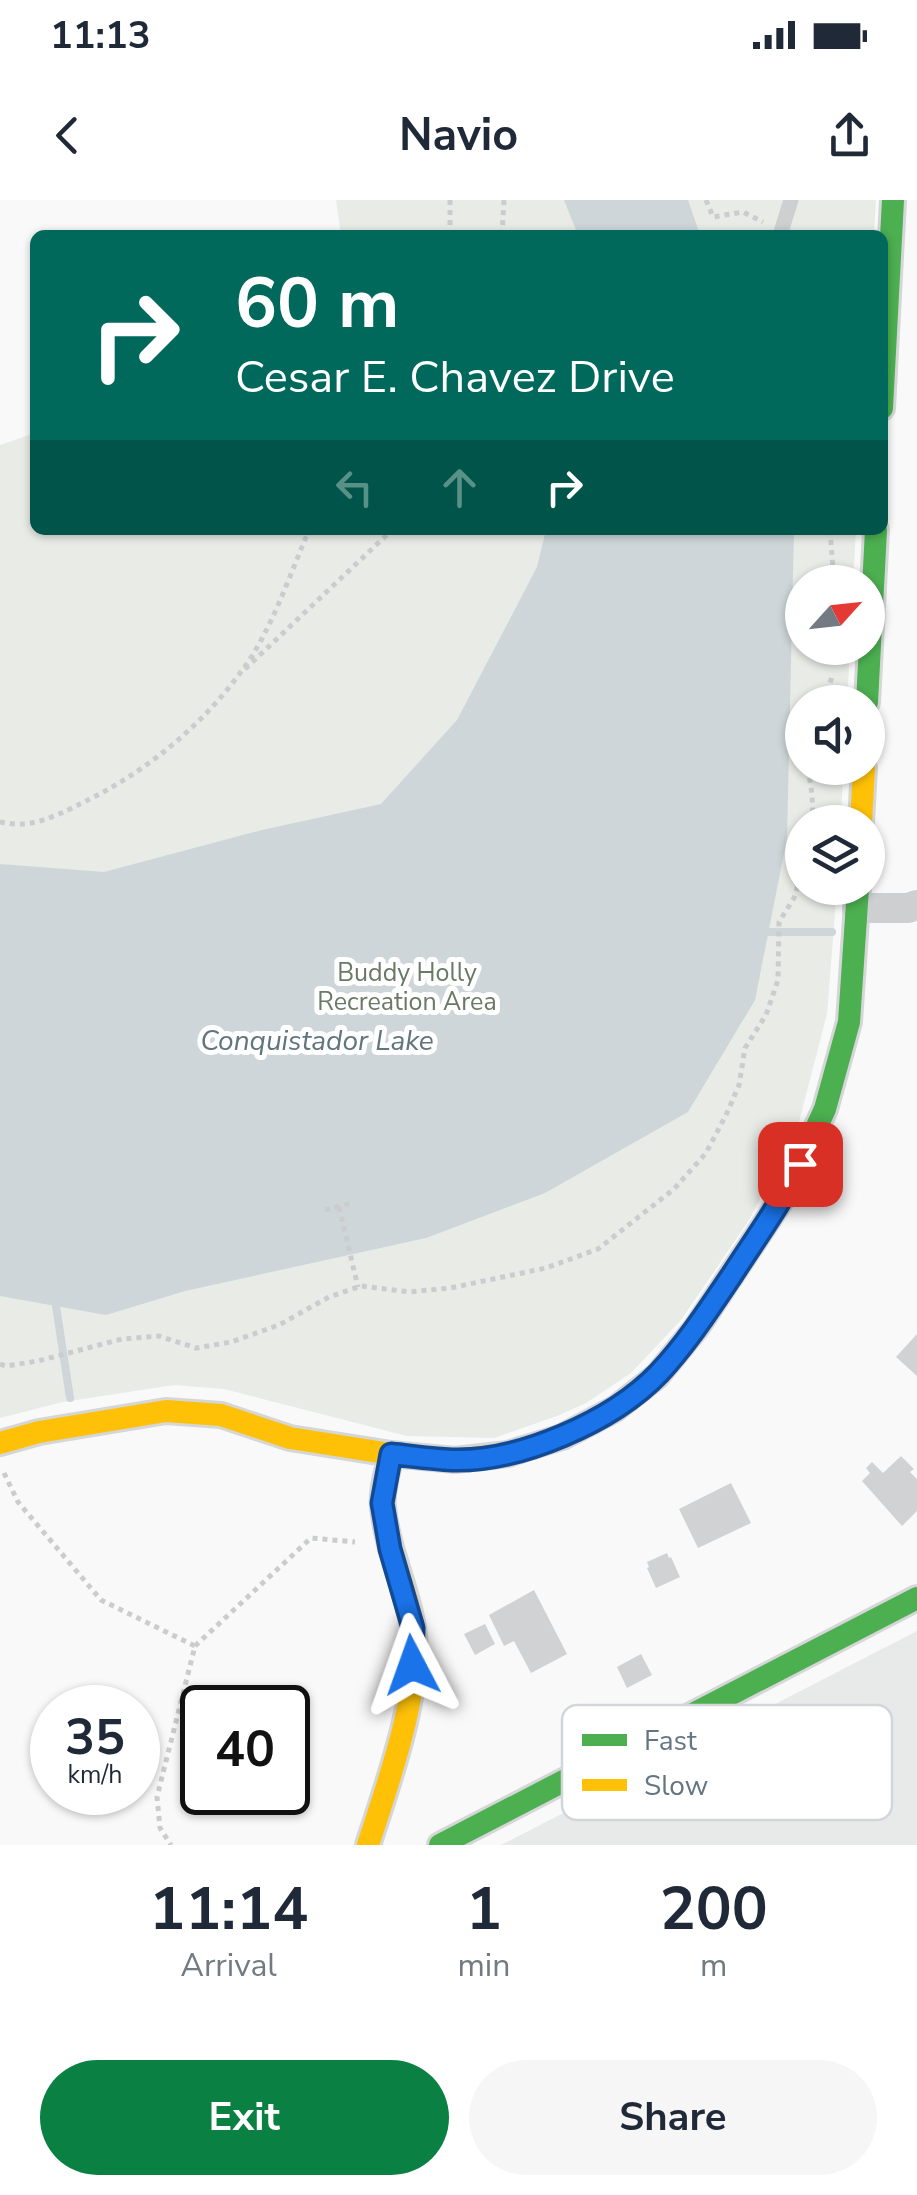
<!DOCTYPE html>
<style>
:root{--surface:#fff;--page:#f6f6f7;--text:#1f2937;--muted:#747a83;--accent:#0b8043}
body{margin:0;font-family:"Nunito Sans",sans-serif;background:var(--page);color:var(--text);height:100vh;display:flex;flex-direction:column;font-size:38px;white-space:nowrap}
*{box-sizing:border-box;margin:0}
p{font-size:32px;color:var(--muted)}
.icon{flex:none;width:55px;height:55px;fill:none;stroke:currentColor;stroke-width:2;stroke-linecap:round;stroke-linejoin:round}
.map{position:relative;height:1645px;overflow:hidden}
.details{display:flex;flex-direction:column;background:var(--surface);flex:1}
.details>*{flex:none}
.guide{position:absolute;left:30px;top:30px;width:858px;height:305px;border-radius:15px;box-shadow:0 2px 8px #0004;background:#00695c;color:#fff;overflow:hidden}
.needle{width:65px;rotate:63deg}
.tools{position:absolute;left:785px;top:365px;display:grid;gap:20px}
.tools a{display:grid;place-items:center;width:100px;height:100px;border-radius:50%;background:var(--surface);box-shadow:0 2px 8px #0004;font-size:50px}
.speed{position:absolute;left:30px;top:1485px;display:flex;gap:20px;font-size:50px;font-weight:700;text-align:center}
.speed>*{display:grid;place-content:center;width:130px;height:130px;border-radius:50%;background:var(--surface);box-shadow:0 2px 8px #0004;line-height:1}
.speed small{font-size:25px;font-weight:400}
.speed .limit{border:5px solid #111;border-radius:15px;background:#fff;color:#111}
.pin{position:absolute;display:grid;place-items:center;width:85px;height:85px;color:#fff;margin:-42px;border-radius:20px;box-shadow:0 5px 15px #0006}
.me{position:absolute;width:110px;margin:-55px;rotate:356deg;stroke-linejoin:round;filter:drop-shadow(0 0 8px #0008)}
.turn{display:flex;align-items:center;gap:35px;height:210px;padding:0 40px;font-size:45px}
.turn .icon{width:130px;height:130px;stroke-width:2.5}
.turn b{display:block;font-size:70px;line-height:85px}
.lanes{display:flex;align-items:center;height:95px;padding:0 40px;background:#0003;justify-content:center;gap:50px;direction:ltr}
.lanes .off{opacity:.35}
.eta{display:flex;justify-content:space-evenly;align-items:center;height:170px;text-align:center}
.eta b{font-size:60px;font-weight:700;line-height:70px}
.primary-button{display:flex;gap:20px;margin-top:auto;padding:20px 40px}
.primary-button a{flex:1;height:115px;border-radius:60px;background:var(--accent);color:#fff;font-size:40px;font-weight:700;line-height:115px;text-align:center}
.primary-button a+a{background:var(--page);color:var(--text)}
.status{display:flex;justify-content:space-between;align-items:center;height:70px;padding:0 50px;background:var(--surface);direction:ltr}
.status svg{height:28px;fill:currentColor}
header{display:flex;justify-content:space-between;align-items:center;height:130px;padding:0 40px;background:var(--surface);font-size:45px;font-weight:700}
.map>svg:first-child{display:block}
.built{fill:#e8e9e9}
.green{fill:#e8ebe6}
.water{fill:#ced6d9}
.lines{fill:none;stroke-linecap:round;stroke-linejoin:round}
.stream{stroke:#ced6d9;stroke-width:8}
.building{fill:#d0d2d3}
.fast-casing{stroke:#d5d6d7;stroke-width:28}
.slow-casing{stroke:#d5d6d7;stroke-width:28}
.path{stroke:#cbcccd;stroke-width:5;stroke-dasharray:5 5;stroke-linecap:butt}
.lane{stroke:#cecfd0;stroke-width:15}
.street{stroke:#cecfd0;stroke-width:30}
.fast{stroke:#4caf50;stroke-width:22}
.slow{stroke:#ffc107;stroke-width:22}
.route-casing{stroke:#114b97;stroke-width:25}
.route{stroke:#1a73e8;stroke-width:18}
.labels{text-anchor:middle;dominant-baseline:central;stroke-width:10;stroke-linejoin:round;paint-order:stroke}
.park-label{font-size:25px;fill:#687a64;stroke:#fff}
.water-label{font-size:28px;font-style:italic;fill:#60757c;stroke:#fff}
.key{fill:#fff;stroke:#d1d6da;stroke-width:2.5}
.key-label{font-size:28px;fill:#657683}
</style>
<div class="status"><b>11:13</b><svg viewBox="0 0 49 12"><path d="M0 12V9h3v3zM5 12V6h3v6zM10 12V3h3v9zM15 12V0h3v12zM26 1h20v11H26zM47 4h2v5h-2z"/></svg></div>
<header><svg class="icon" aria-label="back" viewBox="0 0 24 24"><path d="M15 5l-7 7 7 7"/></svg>Navio<svg class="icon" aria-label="share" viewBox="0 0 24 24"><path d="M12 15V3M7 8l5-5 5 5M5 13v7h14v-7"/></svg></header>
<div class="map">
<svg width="917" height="1645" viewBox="0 0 917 1645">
<rect width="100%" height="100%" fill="#f9f9f9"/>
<path class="built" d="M917 1431V1645H501Z"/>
<path class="green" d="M336 0H876L874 35H341Z
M35 233V330H856L853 382H802V448H850L847 502H802V568H843L841 622H802V688H837L827 814 799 922 749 1020 681 1120 631 1173 586 1203 557 1216 494 1238 407 1236 224 1189 174 1185 63 1202 0 1218V245Z"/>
<path class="water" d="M564 0H688L700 35H578Z
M546 330H794L787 638 755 800 688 912 545 993 426 1038 185 1091 106 1115 0 1096V664L104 672 262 630 381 604 457 520 537 367Z"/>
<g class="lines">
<path class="stream" d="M768 732H832
M56 1106 70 1198"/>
</g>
<path class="building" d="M917 1134V1176L896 1157Z
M901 1256 914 1269 910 1272 917 1279V1311L902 1326 862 1281 870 1273 866 1268 872 1262 883 1273Z
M731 1283 751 1323 698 1348 679 1309Z
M667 1353 669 1358 671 1357 680 1377 656 1388 647 1368 649 1367 647 1362Z
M534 1390 567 1454 531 1473 514 1441 504 1446 489 1415Z
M485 1424 495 1444 475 1455 464 1434Z
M641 1454 652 1475 627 1488 617 1467Z"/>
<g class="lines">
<defs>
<path id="fast" d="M882 208 893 0
M867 502 876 330
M520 1250 562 1237 615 1209 657 1176 697 1127 787 991 825 909 849 822 858 688
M440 1645 917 1398"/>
<path id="slow" d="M861 622 864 568
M0 1243 39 1232 166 1211 221 1215 290 1238 391 1254 455 1260 508 1254 520 1250
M368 1645C387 1586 423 1488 413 1427 406 1386 387 1349 383 1307 381 1290 388 1271 391 1254"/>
</defs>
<use href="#fast" class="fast-casing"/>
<use href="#slow" class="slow-casing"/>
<path class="path" d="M706 0 713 17 743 12 763 22
M450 35V0
M502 35 504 0
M830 330 834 382
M245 469 392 330
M825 502 832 476
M808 568 812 594 813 622
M0 622C7 623 16 625 23 624 42 623 64 612 80 604 149 571 210 520 252 456 276 417 291 372 309 330
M339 1007 358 1087
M325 1010 353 1003
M0 1164 6 1166 38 1161 122 1139 159 1136 196 1148 231 1142 279 1125 329 1097 361 1086 410 1092 450 1088 546 1068 598 1049 674 989 706 953 727 913 739 885 745 848 766 815 778 780 779 722 794 698 802 672
M4 1273 18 1302 101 1400 195 1446 157 1597 160 1628 171 1645
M195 1446 311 1338 355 1342"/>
<path class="lane" d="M781 32 791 0"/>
<path class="street" d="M857 708H908L917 705"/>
<use href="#fast" class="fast"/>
<use href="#slow" class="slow"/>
</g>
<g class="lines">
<defs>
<path id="route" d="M412 1465 413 1428 390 1349 382 1303 391 1254C411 1256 431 1259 452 1260 519 1262 612 1222 659 1173 687 1143 709 1109 732 1075 755 1039 781 1004 800 964"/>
</defs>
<use href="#route" class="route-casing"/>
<use href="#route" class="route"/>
</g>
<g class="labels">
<g class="park-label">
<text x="407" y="773">Buddy Holly<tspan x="407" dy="29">Recreation Area</tspan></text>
</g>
<g class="water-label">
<text x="317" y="841">Conquistador Lake</text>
</g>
</g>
<rect x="562" y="1505" width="330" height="115" rx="15" class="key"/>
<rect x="582" y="1534" width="45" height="12" fill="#4caf50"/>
<rect x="582" y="1579" width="45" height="12" fill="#ffc107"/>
<g class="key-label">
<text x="644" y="1550">Fast</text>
<text x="644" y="1595">Slow</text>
</g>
</svg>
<div class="tools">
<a><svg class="needle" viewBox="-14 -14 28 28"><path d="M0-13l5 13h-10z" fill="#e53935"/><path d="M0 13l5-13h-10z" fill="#747a83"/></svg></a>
<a><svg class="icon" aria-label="sound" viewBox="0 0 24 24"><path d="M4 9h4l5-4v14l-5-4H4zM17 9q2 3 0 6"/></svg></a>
<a><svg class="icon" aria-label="layers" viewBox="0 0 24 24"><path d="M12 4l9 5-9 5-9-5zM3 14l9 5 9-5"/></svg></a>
</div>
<div class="speed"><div>35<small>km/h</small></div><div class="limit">40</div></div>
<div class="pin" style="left:800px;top:964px;background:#d93025"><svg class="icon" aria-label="arrive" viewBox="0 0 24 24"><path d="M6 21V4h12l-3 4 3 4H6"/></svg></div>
<svg class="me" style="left:412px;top:1465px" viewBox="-20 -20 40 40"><path d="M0-17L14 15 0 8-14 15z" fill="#1a73e8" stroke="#fff" stroke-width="4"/></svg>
<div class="guide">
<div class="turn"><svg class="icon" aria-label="right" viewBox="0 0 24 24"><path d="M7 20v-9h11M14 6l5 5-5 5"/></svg><div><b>60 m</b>Cesar E. Chavez Drive</div></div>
<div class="lanes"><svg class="icon off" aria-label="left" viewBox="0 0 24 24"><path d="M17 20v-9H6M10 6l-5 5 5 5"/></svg><svg class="icon off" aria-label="ahead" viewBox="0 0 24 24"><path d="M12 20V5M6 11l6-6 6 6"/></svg><svg class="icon" aria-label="right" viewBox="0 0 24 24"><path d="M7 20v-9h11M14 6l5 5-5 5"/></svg></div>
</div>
</div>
<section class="details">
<div class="eta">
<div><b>11:14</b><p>Arrival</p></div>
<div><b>1</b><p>min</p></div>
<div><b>200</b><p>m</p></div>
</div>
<div class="primary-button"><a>Exit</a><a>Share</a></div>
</section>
